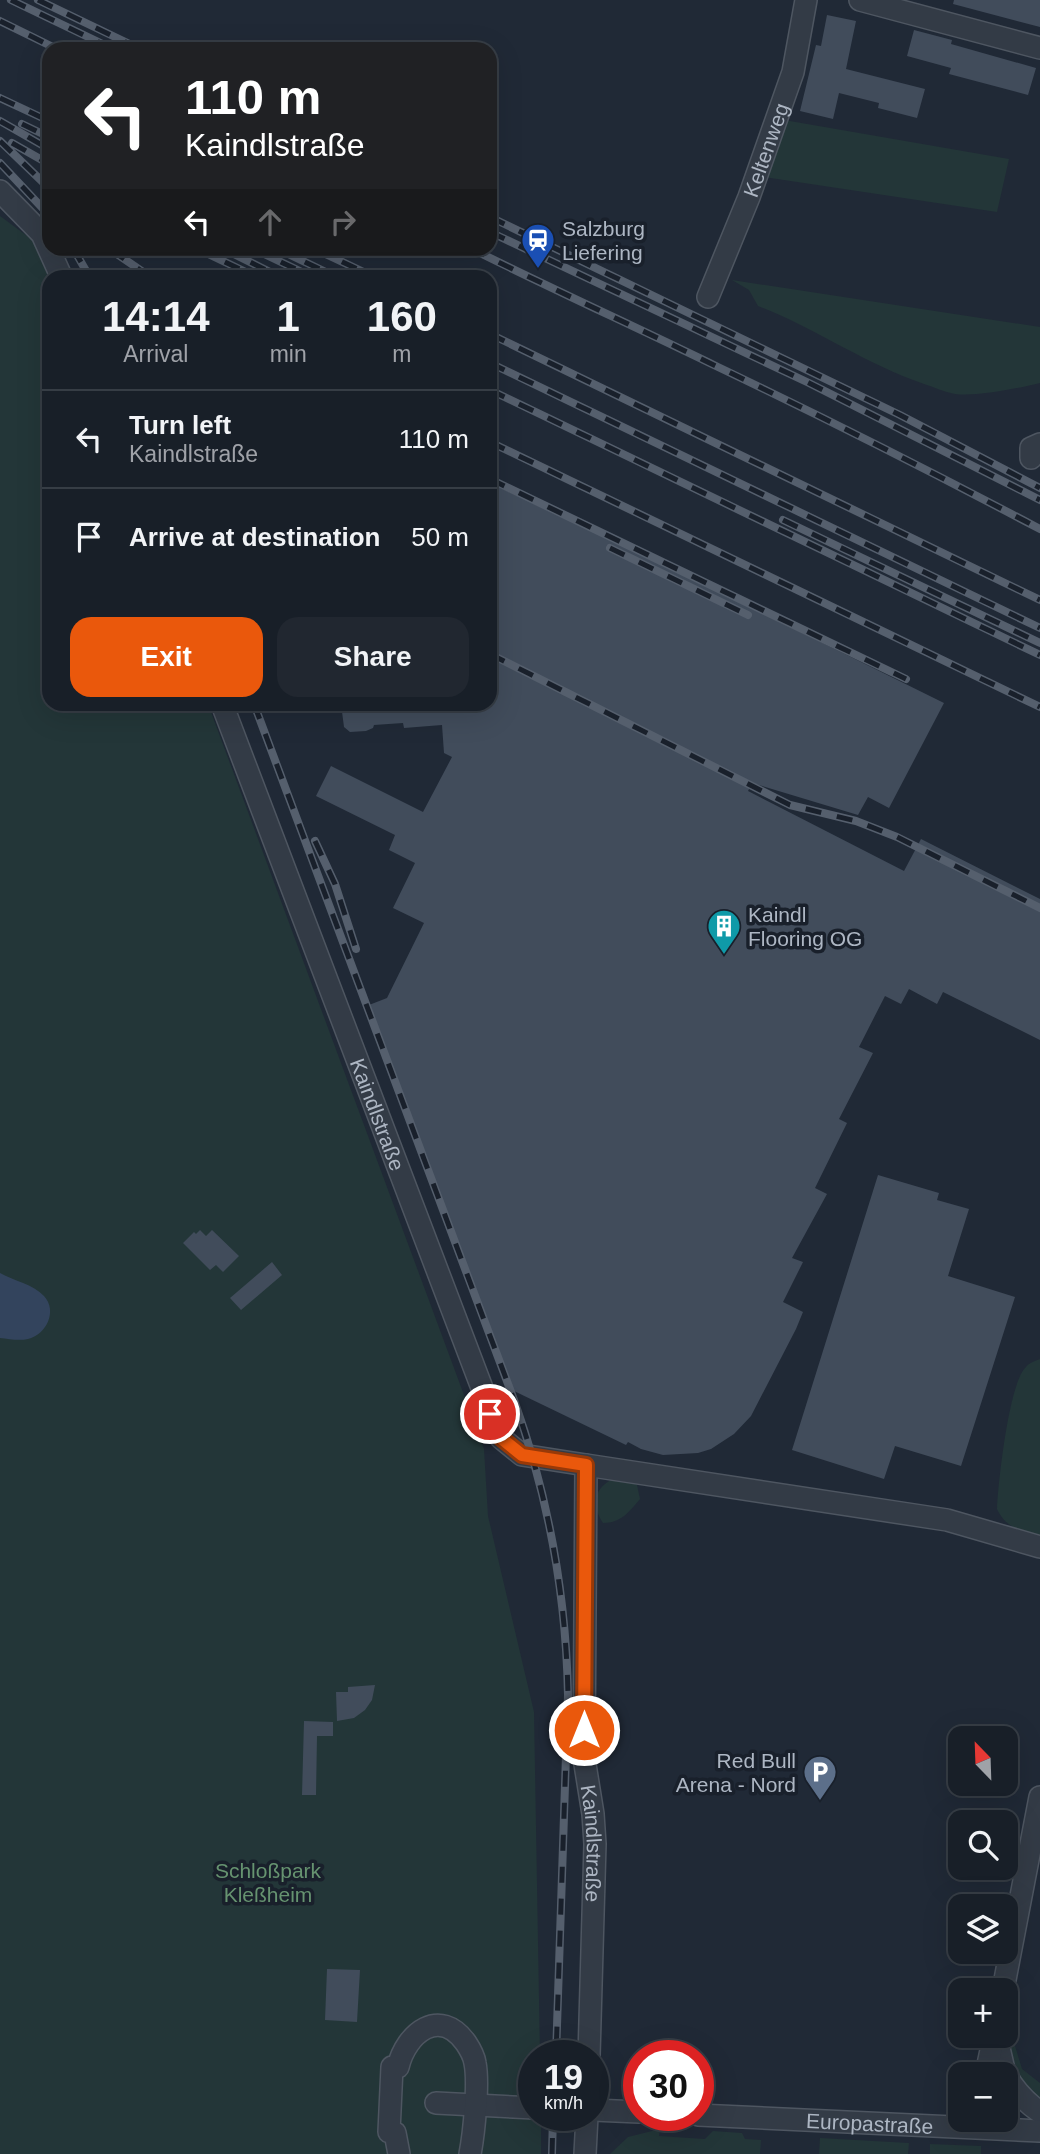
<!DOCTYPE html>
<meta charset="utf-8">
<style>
:root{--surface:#181f28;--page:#212730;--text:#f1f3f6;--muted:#9fa2a8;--line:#363d45;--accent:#ea580c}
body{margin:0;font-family:Helvetica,sans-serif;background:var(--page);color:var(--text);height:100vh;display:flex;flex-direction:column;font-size:26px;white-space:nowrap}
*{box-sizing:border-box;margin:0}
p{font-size:23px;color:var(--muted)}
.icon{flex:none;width:38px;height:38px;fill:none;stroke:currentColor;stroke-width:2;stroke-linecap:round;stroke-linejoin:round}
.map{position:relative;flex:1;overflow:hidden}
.drawer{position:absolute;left:42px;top:270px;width:455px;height:441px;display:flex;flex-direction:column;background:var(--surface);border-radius:21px;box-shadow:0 7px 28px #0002,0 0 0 2px var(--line)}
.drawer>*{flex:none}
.hud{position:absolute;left:42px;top:42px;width:455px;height:214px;border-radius:21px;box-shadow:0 7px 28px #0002,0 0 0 2px var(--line);background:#202124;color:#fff;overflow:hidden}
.needle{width:46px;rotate:337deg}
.controls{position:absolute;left:948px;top:1726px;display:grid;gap:14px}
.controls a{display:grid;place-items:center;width:70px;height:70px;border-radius:14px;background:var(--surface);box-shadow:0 7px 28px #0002,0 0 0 2px var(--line);font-size:35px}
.speed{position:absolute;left:518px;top:2040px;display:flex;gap:14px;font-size:35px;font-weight:700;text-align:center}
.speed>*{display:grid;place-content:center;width:91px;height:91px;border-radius:50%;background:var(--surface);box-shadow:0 7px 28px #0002,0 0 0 2px var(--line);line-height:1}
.speed small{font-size:18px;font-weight:400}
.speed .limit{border:10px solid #d22;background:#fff;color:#111}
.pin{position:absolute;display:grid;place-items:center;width:60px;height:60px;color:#fff;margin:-30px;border:4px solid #fff;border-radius:50%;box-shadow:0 2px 7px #0007}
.me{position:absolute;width:77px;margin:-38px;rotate:0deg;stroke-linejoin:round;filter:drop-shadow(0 0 5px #0008)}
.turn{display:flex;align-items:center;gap:24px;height:147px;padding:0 28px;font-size:32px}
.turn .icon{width:91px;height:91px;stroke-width:2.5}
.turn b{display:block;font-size:49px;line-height:60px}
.lanes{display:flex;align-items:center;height:66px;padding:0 28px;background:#0003;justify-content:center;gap:35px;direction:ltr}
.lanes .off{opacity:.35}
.eta{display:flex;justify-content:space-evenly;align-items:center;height:119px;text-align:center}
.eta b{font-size:42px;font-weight:600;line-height:49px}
.cta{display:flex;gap:14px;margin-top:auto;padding:14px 28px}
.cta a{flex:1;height:80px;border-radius:21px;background:var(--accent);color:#fff;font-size:28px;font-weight:600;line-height:80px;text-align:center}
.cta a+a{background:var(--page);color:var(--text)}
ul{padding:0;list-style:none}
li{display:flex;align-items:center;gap:21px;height:98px;padding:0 28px;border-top:2px solid var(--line)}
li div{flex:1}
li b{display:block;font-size:26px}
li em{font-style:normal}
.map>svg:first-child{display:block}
.green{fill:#233638}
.water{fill:#33445d}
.building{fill:#414c5b}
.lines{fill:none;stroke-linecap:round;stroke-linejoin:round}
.minor-casing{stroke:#4e5661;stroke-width:24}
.minor{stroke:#333b46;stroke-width:21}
.rail-casing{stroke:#555f6d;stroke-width:8}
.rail{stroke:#19202b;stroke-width:5;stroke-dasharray:16;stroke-linecap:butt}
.route-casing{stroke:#983908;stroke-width:18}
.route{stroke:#ea580c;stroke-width:12}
.labels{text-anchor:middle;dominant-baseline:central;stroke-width:7;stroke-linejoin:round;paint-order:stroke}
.street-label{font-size:21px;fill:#adb6c3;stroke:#19202b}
.poi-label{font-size:21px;fill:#adb6c3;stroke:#19202b;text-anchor:start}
.park-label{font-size:21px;fill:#669370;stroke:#19202b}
</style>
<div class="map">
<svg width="1040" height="2154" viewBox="0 0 1040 2154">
<rect width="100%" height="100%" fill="#202936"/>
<path class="green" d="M784 120 1009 159 997 212 764 177Z
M0 216 34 241 49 279V704H208L484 1449 488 1516 534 1712 540 2056H534V2116H541V2154H0Z
M732 280 1040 327V383C1020 388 975 397 955 394 944 392 934 387 924 384 865 364 815 328 758 306L749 290Z
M1040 1359V1536C1021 1531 1006 1528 997 1509 998 1484 1009 1382 1026 1367 1029 1363 1035 1361 1040 1359Z
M613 1479 630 1481 637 1485 640 1499C629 1512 621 1523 603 1523 591 1505 593 1489 613 1479Z
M1012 2036 1022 2069 1040 2083V2102C1020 2083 1004 2066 1012 2036Z
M660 2129 659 2136 705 2139 713 2131 742 2133 745 2139 761 2140 760 2154H610L628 2137Z
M820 2138 909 2143 908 2154H819Z
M930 2144 981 2146V2154H930Z"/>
<path class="water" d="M0 1273C14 1281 33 1284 44 1296 58 1311 46 1335 28 1339 19 1341 9 1339 0 1338Z"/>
<path class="building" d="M954 0H1040V27L953 4Z
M827 15 856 21 846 69 925 89 917 118 878 108 879 103 839 93 833 119 800 111 816 45 821 46Z
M914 30 952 40 951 44 1036 68 1028 95 949 74 951 68 907 56Z
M494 485 687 576 944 703 889 808 868 797 858 815 752 783 748 791 904 871 921 839 1040 899V1040L943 992 937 1004 909 989 901 1004 885 996 859 1047 873 1053 839 1119 847 1123 815 1188 827 1194 792 1258 803 1262 783 1302 803 1312 796 1329 751 1416 734 1434 711 1449 698 1453 663 1455 641 1449 628 1442 626 1445 514 1391 369 1005 387 998 424 923 393 908 415 863 389 850 395 835 316 796 331 766 423 812 452 757 444 753 442 725 404 728 403 723 374 725 373 728 366 731 350 732 344 727 341 704H490V491Z
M878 1175 939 1193 937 1200 969 1209 948 1276 1015 1297 961 1466 895 1446 884 1479 792 1450Z
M200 1230 206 1236 212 1230 239 1256 223 1272 216 1265 210 1270 183 1243 194 1232 196 1234Z
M272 1262 282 1275 241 1310 230 1298Z
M375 1685 372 1700 365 1710 354 1718 337 1721 336 1692H348V1687Z
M304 1721 333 1722V1736H317L316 1795H302Z
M327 1969 360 1970 357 2022 325 2020Z"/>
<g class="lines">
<defs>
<g id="minor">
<path d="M860 0 1040 48"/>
<path d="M0 191 42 234 61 276"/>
<path id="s1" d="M708 297 749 197 793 72 806 0"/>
<path d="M1031 458V448L1040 444"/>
<path id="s2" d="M222 704 501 1438 522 1455 586 1465 584 1758 593 1814 595 1844 589 2056"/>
<path d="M586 1465 947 1520 1040 1547"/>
<path d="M1003 1990 1040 1797"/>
<path d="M996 2035 1005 2074"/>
<path d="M986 2074 993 2041"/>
<path d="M1006 2075C1015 2091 1025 2102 1040 2112"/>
<path d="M436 2103 534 2108"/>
<path d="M593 2110 639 2112"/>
<path id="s3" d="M698 2115 1040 2131"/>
<path d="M399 2154 395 2133 389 2132 392 2067H398C406 2033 440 2006 466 2043 470 2049 474 2056 475 2063 479 2083 474 2133 470 2154"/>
<path d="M585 2154 587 2116"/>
</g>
</defs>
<use href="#minor" class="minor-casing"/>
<use href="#minor" class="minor"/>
<defs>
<path id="rail" d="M11 0 113 49
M38 0 140 49
M0 21 57 49
M0 98 49 121
M0 121 49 149
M22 124 49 137
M0 141 49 188
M12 143 49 164
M0 163 49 215
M490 217 900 415 1040 488
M490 232 809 383 1040 500
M73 248 89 276
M196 248 254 276
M222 248 278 276
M252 248 310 276
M276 248 334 276
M313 248 372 276
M470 248C552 289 636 327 718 367 827 419 934 473 1040 529
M111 250 149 276
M490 334 1040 600
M490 363 1040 628
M490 390 1040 655
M490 442 1040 707
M490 479 906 679
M783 520 1040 643
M610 548 748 615
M490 654 790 805 856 821 897 837 1040 908
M254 704 514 1400C548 1495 566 1594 568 1695L556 2056
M315 841 335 884 356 949
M552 2154 553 2116"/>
</defs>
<use href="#rail" class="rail-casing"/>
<use href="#rail" class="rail"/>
</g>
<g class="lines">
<defs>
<path id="route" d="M490 1414 501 1438 522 1455 586 1465 584 1730"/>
</defs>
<use href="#route" class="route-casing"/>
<use href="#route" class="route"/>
</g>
<defs>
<symbol id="station-pin" viewBox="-11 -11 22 30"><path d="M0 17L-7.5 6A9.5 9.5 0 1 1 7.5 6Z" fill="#1a4fb4" stroke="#19202b"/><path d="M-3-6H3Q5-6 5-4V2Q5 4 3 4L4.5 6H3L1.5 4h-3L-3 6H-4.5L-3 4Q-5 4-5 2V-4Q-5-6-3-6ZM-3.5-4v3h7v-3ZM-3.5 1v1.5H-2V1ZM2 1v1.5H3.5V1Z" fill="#fff"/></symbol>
<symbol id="building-pin" viewBox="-11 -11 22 30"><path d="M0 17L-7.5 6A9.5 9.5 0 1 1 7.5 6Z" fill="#0f9aa8" stroke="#19202b"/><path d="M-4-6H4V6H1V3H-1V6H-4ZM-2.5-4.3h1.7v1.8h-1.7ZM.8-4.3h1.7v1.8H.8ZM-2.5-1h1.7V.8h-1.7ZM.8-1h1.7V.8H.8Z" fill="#fff"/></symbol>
<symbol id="parking-pin" viewBox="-11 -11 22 30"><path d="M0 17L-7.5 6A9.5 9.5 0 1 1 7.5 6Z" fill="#5c6f8a" stroke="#19202b"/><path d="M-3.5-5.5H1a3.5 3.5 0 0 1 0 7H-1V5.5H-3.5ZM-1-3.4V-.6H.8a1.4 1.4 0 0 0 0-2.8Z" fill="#fff"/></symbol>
</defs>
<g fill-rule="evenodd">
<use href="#station-pin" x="519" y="221" width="38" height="52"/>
<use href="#building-pin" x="705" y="907" width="38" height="52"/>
<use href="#parking-pin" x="801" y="1753" width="38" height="52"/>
</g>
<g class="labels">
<g class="street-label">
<text stroke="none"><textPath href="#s1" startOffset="158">Keltenweg</textPath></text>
<text stroke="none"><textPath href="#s2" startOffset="439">Kaindlstraße</textPath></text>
<text stroke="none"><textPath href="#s2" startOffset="1256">Kaindlstraße</textPath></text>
<text stroke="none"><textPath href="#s3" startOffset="172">Europastraße</textPath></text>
</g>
<g class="poi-label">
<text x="562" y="228">Salzburg<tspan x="562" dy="24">Liefering</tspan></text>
<text x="748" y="914">Kaindl<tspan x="748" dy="24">Flooring OG</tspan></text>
<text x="796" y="1760" text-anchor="end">Red Bull<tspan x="796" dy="24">Arena - Nord</tspan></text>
</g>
<g class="park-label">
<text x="268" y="1870">Schloßpark<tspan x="268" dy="24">Kleßheim</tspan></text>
</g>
</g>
</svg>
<div class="controls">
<a><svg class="needle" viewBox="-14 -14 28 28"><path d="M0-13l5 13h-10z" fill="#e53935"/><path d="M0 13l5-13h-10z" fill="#9fa2a8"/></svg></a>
<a><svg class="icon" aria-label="search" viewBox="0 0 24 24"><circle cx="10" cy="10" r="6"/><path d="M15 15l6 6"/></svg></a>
<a><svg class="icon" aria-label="layers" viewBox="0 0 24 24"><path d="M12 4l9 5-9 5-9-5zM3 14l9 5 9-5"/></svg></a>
<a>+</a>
<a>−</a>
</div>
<div class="speed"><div>19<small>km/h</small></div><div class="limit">30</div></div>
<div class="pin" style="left:490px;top:1414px;background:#d93025"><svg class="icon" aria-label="arrive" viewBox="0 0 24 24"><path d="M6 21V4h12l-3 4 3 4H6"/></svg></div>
<svg class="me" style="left:584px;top:1730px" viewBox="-20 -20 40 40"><circle r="17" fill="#ea580c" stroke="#fff" stroke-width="3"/><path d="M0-11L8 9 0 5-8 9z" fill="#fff"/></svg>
<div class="hud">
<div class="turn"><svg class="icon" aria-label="left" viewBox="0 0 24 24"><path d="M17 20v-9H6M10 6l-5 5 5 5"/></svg><div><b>110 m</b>Kaindlstraße</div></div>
<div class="lanes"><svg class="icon" aria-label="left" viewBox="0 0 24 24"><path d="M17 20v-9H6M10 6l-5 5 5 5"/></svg><svg class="icon off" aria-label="ahead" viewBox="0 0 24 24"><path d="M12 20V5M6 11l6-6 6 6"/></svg><svg class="icon off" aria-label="right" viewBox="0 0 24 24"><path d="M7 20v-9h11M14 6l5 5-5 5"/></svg></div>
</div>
<section class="drawer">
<div class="eta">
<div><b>14:14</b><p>Arrival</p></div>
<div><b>1</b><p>min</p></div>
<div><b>160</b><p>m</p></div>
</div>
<ul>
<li><svg class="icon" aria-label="left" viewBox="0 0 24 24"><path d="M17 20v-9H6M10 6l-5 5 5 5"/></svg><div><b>Turn left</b><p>Kaindlstraße</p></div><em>110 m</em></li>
<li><svg class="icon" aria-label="arrive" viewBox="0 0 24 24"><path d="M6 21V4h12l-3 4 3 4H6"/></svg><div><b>Arrive at destination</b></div><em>50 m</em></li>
</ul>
<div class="cta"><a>Exit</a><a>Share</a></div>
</section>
</div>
